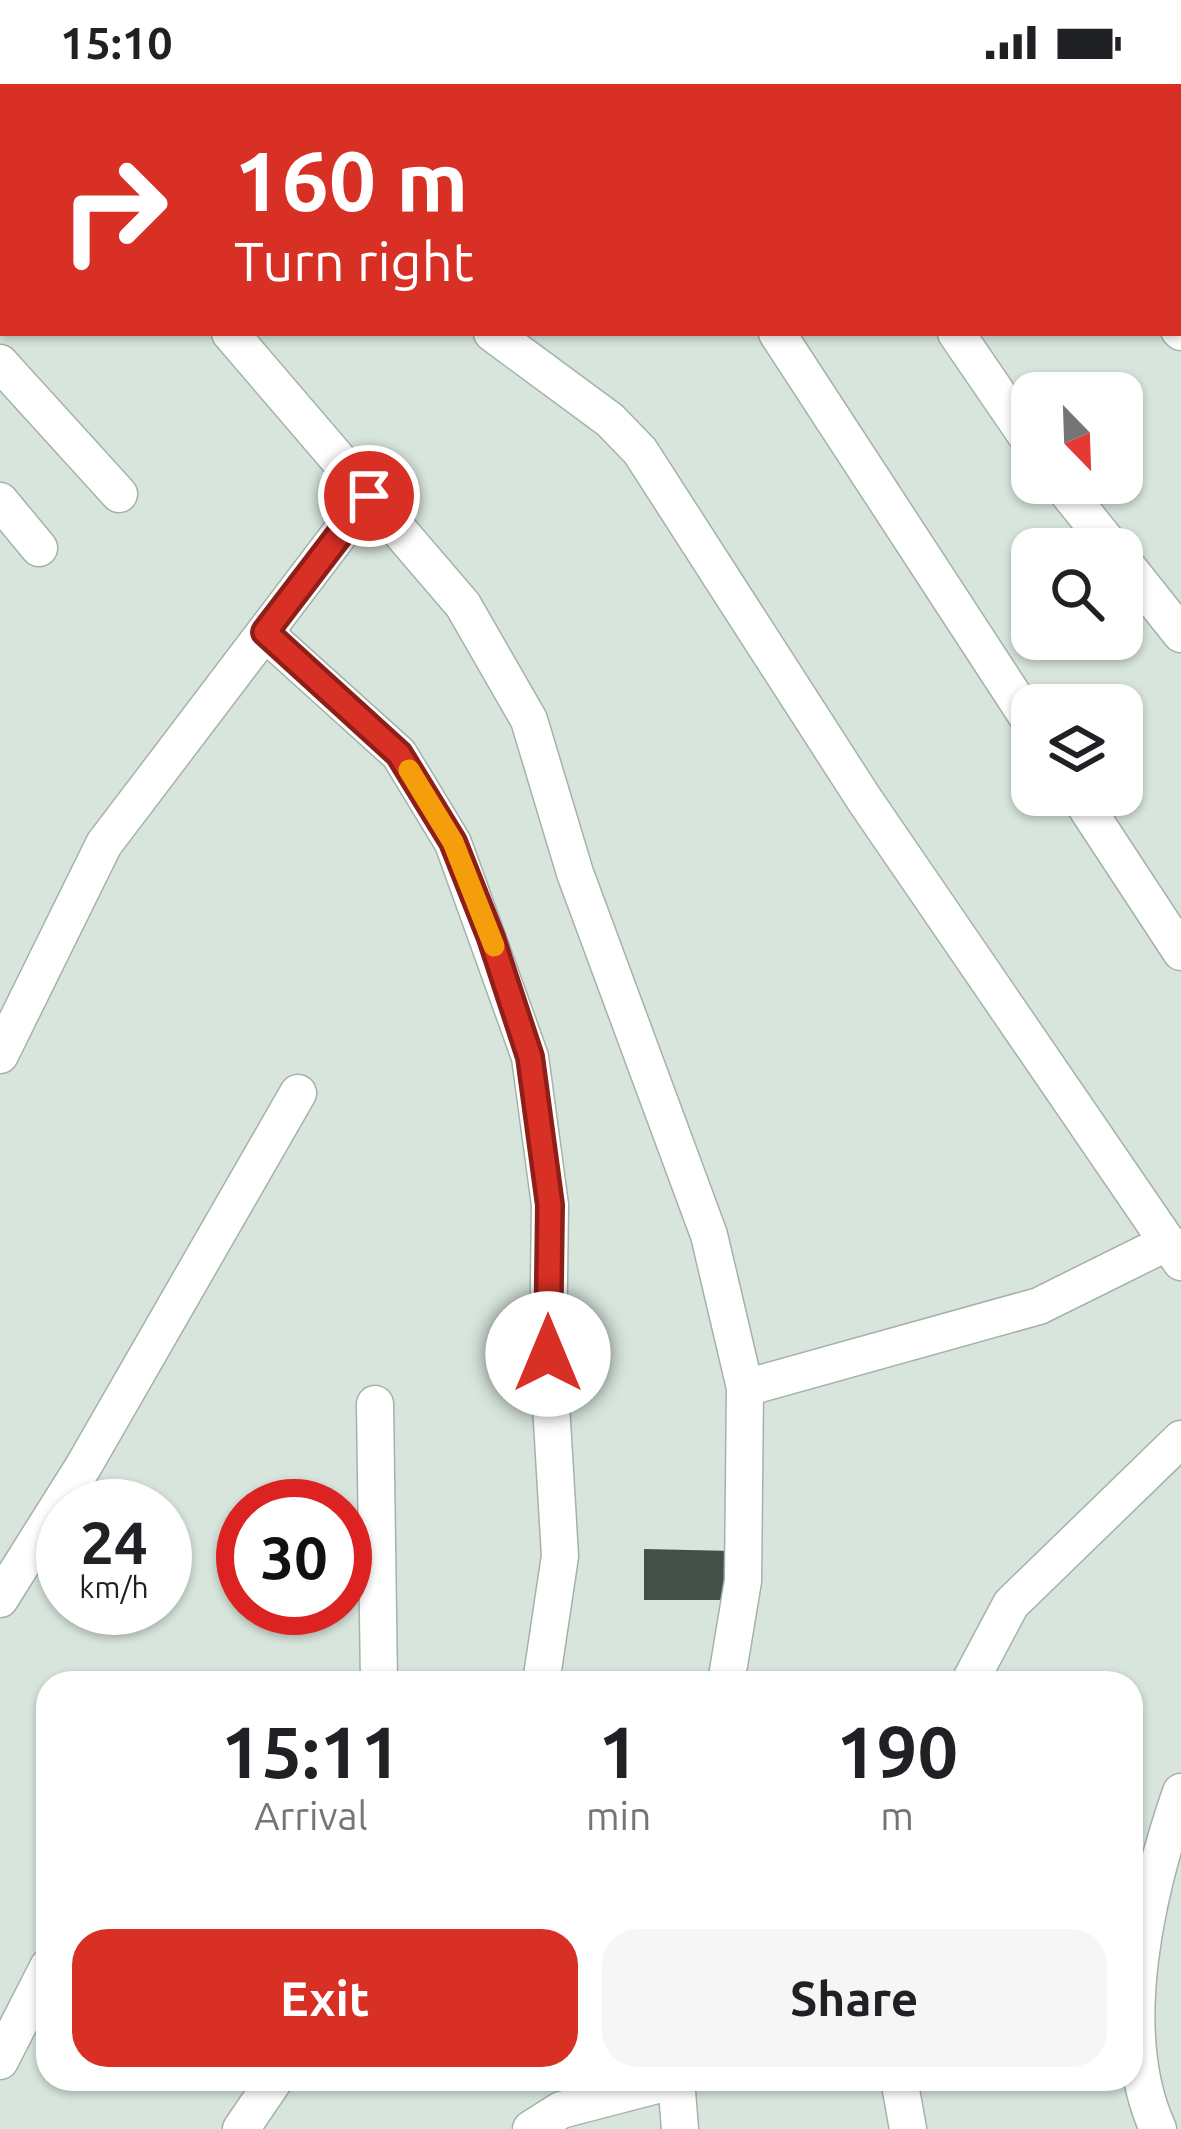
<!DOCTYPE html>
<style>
:root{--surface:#fff;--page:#f6f6f6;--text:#202124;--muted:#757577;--accent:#d93025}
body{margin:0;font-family:Ubuntu,sans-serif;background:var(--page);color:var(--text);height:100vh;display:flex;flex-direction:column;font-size:45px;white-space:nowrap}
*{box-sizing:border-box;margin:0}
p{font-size:39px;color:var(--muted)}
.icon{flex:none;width:66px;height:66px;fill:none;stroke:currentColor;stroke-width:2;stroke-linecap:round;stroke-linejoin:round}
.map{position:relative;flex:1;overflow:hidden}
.details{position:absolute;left:36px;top:1587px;width:1107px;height:420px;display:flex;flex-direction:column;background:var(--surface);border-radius:36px;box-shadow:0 3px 9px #0004}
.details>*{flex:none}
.top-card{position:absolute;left:0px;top:0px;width:1182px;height:252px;box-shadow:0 3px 9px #0004;background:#d93025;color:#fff;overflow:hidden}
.needle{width:78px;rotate:157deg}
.buttons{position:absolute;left:1011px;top:288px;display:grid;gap:24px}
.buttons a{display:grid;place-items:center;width:132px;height:132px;border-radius:24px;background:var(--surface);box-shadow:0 3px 9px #0004;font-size:60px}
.speed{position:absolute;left:36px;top:1395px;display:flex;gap:24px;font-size:60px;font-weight:700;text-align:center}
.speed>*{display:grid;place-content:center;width:156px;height:156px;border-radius:50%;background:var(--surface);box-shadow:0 3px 9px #0004;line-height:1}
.speed small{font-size:30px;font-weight:400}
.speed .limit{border:18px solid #d22;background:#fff;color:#111}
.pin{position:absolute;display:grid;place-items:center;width:102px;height:102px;color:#fff;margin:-51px;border:6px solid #fff;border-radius:50%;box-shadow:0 3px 12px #0007}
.me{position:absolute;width:132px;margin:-66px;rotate:0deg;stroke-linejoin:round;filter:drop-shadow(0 0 9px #0008)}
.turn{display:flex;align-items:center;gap:42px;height:252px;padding:0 36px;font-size:54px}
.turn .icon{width:156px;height:156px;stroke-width:2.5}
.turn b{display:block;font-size:84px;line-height:102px}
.eta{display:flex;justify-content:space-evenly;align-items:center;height:204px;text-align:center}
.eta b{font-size:72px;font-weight:600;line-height:84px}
.primary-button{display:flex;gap:24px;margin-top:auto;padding:24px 36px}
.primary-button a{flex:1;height:138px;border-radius:36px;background:var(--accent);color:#fff;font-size:48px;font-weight:600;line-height:138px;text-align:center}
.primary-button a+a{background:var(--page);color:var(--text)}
.status{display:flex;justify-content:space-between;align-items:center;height:84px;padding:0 60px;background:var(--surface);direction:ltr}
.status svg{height:33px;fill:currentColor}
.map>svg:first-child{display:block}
.building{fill:#434f48}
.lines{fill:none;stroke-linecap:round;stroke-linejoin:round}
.minor-casing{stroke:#a4b2a9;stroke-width:39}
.minor{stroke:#fff;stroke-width:36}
.route-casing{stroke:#8d1f18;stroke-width:30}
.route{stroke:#d93025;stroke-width:21}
.slow{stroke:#f59e0b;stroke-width:21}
</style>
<div class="status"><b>15:10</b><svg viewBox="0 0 49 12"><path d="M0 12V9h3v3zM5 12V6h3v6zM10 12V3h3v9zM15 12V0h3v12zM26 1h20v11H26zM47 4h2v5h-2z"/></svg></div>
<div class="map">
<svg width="1181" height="2045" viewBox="0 0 1181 2045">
<rect width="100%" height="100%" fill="#d7e5dc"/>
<path class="building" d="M644 1465 733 1467V1516H644Z"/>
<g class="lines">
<defs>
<path id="minor" d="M302 0 305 3
M619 0 621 3
M989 0 991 3
M0 63 3 61
M1179 246 1181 248
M230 249 463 521 529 636 575 789 709 1151 745 1304 743 1497 726 1599
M492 249 610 336 640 367 864 715 1181 1178
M777 249 1032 640
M956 249 1032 360
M0 279 119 410
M1060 399 1113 465
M0 417 39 464
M1122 476 1181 550
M265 549 399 670 453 759 530 973 550 1121 548 1270 560 1472 541 1599
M1078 711 1181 868
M0 971 104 760 369 411
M745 1304 1039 1222 1168 1158
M375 1320 379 1599
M0 1515 83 1383 298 1009
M969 1599 1011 1520 1181 1355
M0 1977 48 1883
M676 1995 680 2045
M899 1995 908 2045
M241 2045 275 1995
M531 2045 561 2026 676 1996
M1158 2045C1113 1947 1147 1806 1181 1708"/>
</defs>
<use href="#minor" class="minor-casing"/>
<use href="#minor" class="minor"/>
</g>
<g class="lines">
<defs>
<path id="route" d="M369 412 265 548 399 670 453 758 491 854 530 973 550 1121 548 1270"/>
</defs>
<use href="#route" class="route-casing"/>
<use href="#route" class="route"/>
<path class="slow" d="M409 686 453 758 494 862"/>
</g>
</svg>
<div class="buttons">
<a><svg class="needle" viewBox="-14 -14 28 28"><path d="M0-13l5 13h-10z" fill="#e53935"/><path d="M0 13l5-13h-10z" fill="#757577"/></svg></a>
<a><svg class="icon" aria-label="search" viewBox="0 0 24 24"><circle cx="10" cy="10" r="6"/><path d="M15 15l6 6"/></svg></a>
<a><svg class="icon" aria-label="layers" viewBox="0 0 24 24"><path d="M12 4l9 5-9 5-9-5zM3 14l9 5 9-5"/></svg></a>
</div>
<div class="speed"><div>24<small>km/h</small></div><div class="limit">30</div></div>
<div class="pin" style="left:369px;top:412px;background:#d93025"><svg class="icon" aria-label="arrive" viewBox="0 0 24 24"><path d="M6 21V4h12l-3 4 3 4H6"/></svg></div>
<svg class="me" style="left:548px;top:1270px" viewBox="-20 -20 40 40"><circle r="19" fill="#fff"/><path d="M0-13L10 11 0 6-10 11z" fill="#d93025"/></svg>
<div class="top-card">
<div class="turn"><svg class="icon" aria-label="right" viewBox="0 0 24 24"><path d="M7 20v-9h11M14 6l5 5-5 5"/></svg><div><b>160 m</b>Turn right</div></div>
</div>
<section class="details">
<div class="eta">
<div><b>15:11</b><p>Arrival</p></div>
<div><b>1</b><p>min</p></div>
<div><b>190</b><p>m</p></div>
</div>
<div class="primary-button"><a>Exit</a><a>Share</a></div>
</section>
</div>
